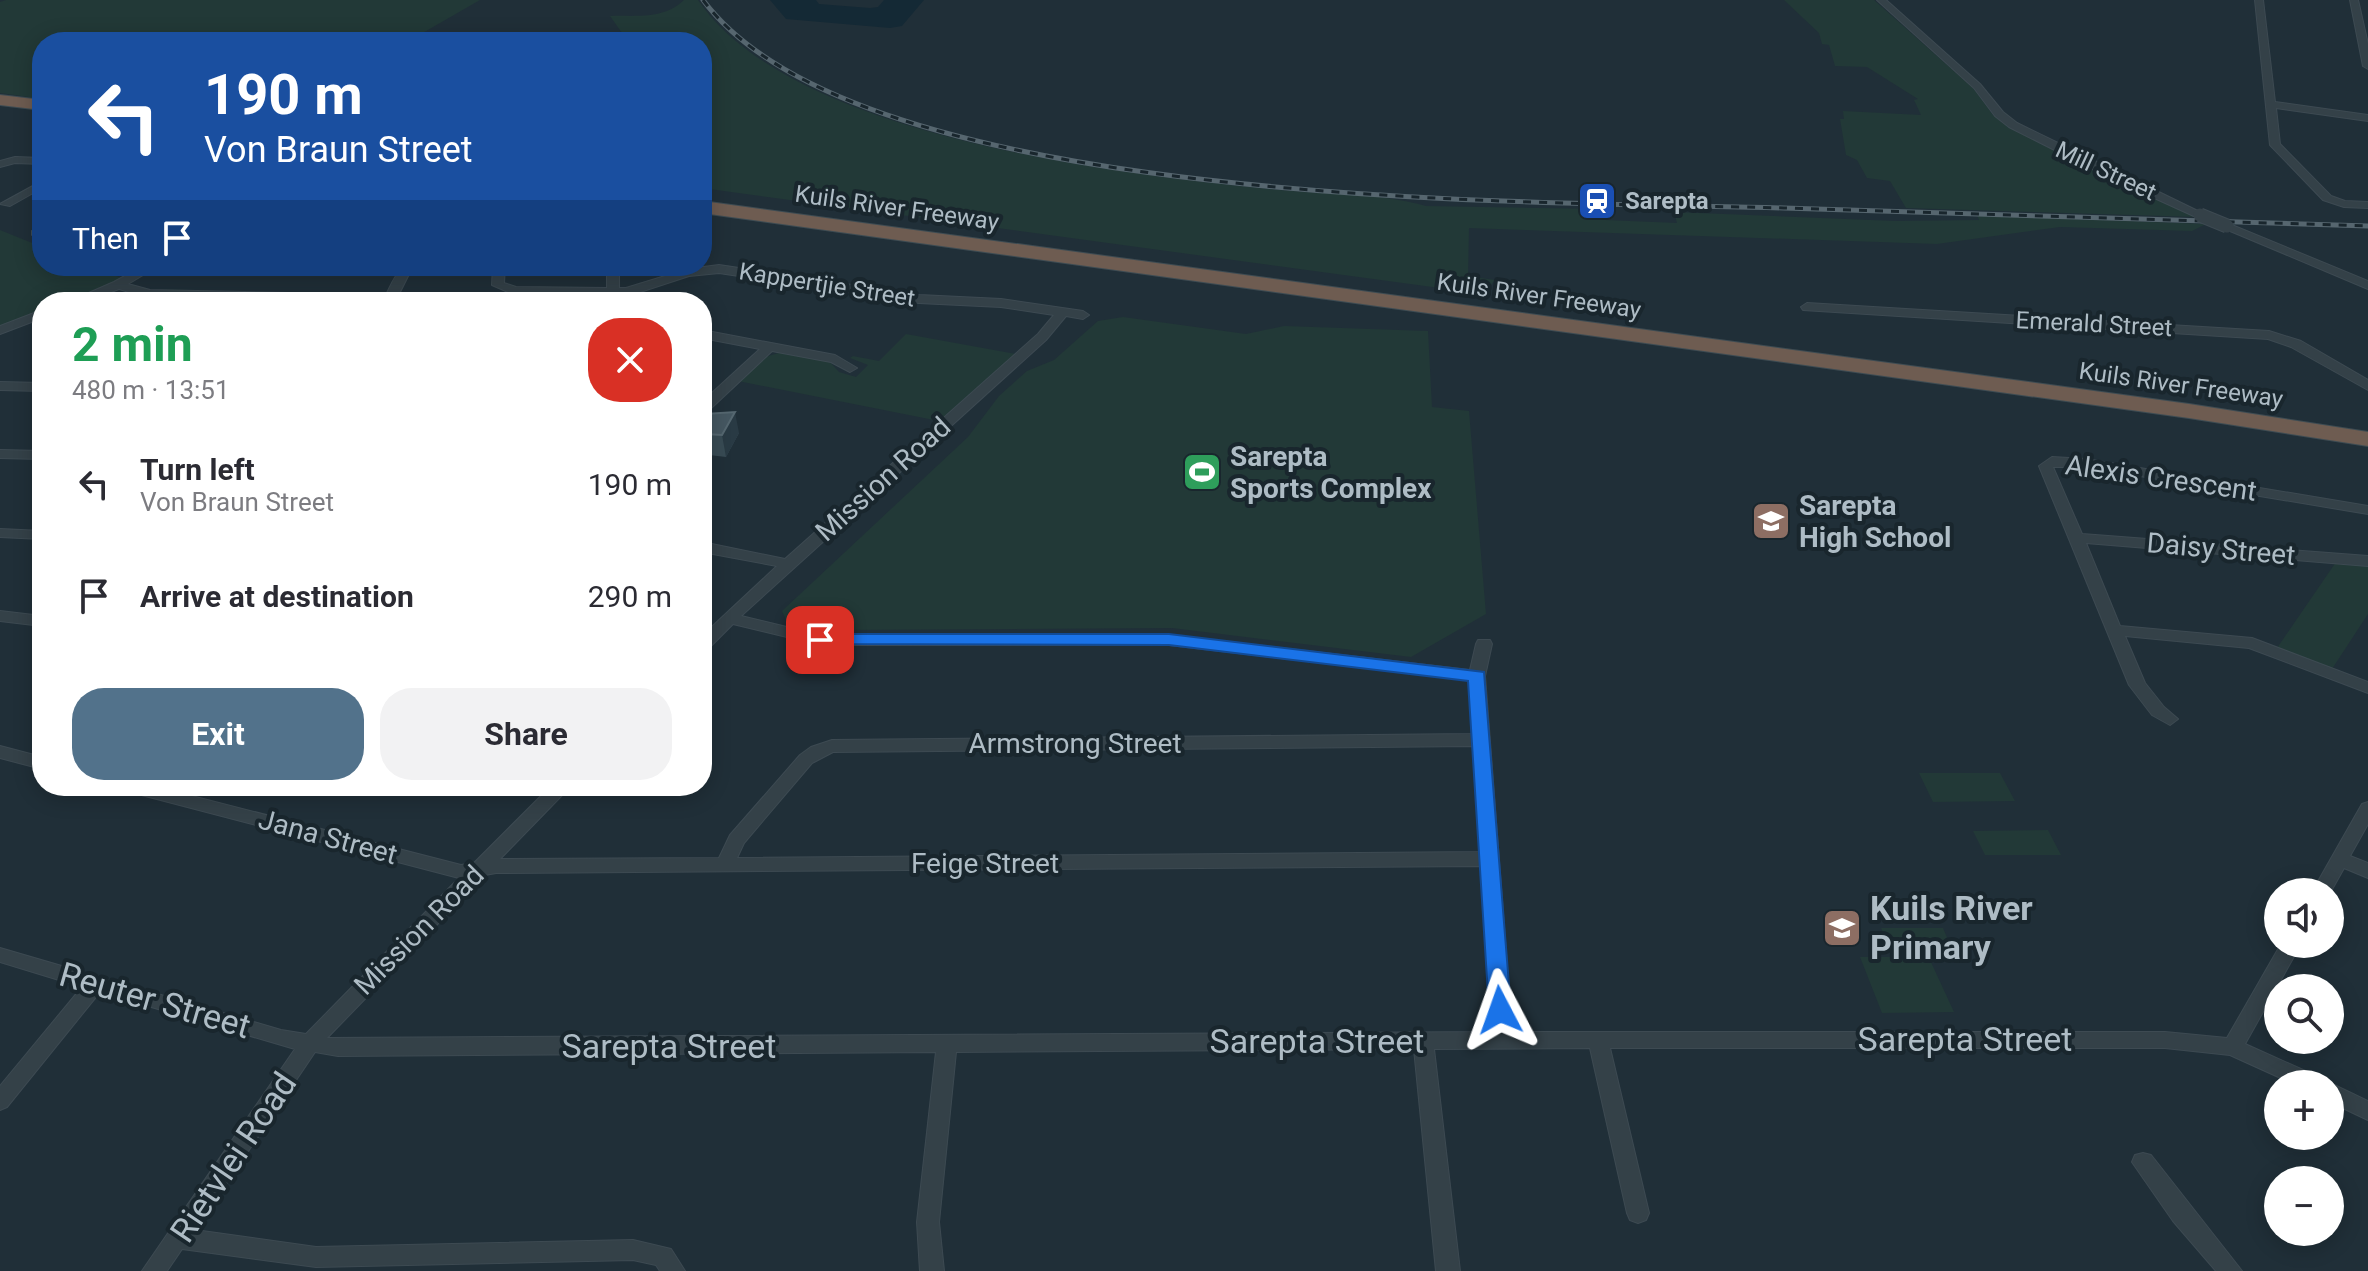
<!DOCTYPE html>
<meta charset="utf-8">
<style>
:root{--surface:#fff;--page:#f2f2f3;--text:#2b2b33;--muted:#7c7c81;--accent:#52728b}
body{margin:0;font-family:Roboto,sans-serif;background:var(--page);color:var(--text);height:100vh;display:flex;flex-direction:column;font-size:30px;white-space:nowrap}
*{box-sizing:border-box;margin:0}
p{font-size:26px;color:var(--muted)}
.icon{flex:none;width:44px;height:44px;fill:none;stroke:currentColor;stroke-width:2;stroke-linecap:round;stroke-linejoin:round}
.map{position:relative;flex:1;overflow:hidden}
.drawer{position:absolute;left:32px;top:292px;width:680px;height:504px;display:flex;flex-direction:column;background:var(--surface);border-radius:32px;box-shadow:0 4px 20px #0003}
.drawer>*{flex:none}
.guide{position:absolute;left:32px;top:32px;width:680px;height:244px;border-radius:32px;box-shadow:0 4px 20px #0003;background:#1a4fa0;color:#fff;overflow:hidden}
.controls{position:absolute;left:2264px;top:878px;display:grid;gap:16px}
.controls a{display:grid;place-items:center;width:80px;height:80px;border-radius:50%;background:var(--surface);box-shadow:0 4px 20px #0003;font-size:40px}
.pin{position:absolute;display:grid;place-items:center;width:68px;height:68px;color:#fff;margin:-34px;border-radius:16px;box-shadow:0 4px 12px #0006}
.me{position:absolute;width:88px;margin:-44px;rotate:356deg;stroke-linejoin:round;filter:drop-shadow(0 0 6px #0008)}
.turn{display:flex;align-items:center;gap:28px;height:168px;padding:0 40px;font-size:36px}
.turn .icon{width:104px;height:104px;stroke-width:2.5}
.turn b{display:block;font-size:56px;line-height:68px}
.then{display:flex;align-items:center;height:76px;padding:0 40px;background:#0003;gap:16px;font-size:30px}
.round{display:grid;place-items:center;flex:none;width:84px;height:84px;border-radius:32px;background:var(--page)}
.head{display:flex;align-items:center;justify-content:space-between;height:136px;padding:0 40px}
h1{font-size:48px;font-weight:700;line-height:60px;color:#1e9e55}
.action{display:flex;gap:16px;margin-top:auto;padding:16px 40px}
.action a{flex:1;height:92px;border-radius:32px;background:var(--accent);color:#fff;font-size:32px;font-weight:700;line-height:92px;text-align:center}
.action a+a{background:var(--page);color:var(--text)}
ul{padding:0;list-style:none}
li{display:flex;align-items:center;gap:24px;height:112px;padding:0 40px}
li div{flex:1}
li b{display:block;font-size:30px}
li em{font-style:normal}
.map>svg:first-child{display:block}
.green{fill:#223937}
.water{fill:#142935}
.lines{fill:none;stroke-linecap:round;stroke-linejoin:round}
.street-casing{stroke:#3d4a52;stroke-width:2}
.highway-casing{stroke:#3e4c53;stroke-width:2}
.street{fill:#344148;fill-rule:evenodd}
.highway{fill:#6e5c51;fill-rule:evenodd}
.rail-casing{stroke:#56666f;stroke-width:5}
.rail{stroke:#19262d;stroke-width:3;stroke-dasharray:8;stroke-linecap:butt}
.street-bridge-casing{stroke:#3d4a52;stroke-width:15;stroke-linecap:butt}
.street-bridge{stroke:#344148;stroke-width:13}
.wall{fill:#384b54}
.shaded-wall{fill:#293a44}
.building{fill:#455761;stroke:#556770;stroke-width:2}
.route{fill:#1a73e8;stroke:#114b97;stroke-width:2}
.labels{text-anchor:middle;dominant-baseline:central;stroke-width:8;stroke-linejoin:round;paint-order:stroke}
.far-street-label{font-size:24px;fill:#aebcc5;stroke:#19262d}
.far-poi-label{font-size:24px;font-weight:bold;fill:#aebcc5;stroke:#19262d;text-anchor:start}
.poi-label{font-size:28px;font-weight:bold;fill:#aebcc5;stroke:#19262d;text-anchor:start}
.street-label{font-size:28px;fill:#aebcc5;stroke:#19262d}
.near-poi-label{font-size:34px;font-weight:bold;fill:#aebcc5;stroke:#19262d;text-anchor:start}
.near-street-label{font-size:34px;fill:#aebcc5;stroke:#19262d}
</style>
<div class="map">
<svg width="2368" height="1271" viewBox="0 0 2368 1271">
<rect width="100%" height="100%" fill="#202f38"/>
<path class="green" d="M6 0H480L407 42H42V99L0 93V2Z
M684 0H698C790 136 1116 174 1269 189 1320 195 1376 192 1426 206L1600 209 1606 220 1677 223 1674 212 1895 221 1979 220 1977 215 2206 224 2192 231 2060 227 1937 244 1469 228 1468 276 1495 280 1484 294 702 188V42H609L622 33 610 16C636 15 663 20 684 0Z
M1784 0H1874L1973 88 1993 115 2009 128 2197 217 1906 208 1890 181 1867 178 1857 160 1846 155 1840 119H1844L1843 111 1921 115 1914 100 1918 99 1867 67 1835 66 1829 45 1822 44 1819 33Z
M0 230 42 247V266H91L124 279 68 302H42V312L0 327Z
M1123 317 1246 334 1284 326 1428 331 1432 407 1469 411 1486 614 1411 657 1172 628 833 630 786 620 782 611 968 437 999 396 1027 371 1054 360 1098 321Z
M906 334 1016 354 939 421 738 381 765 357 782 352 829 361 839 372 856 377 868 365 850 358 853 356 879 361Z
M2336 562 2368 565V614L2332 669 2277 648Z
M1919 773H2000L2015 801 1933 802Z
M2048 830 2061 855H1985L1973 831Z
M1881 928H1943L1956 959 1930 960 1954 1012 1882 1013 1860 957H1893Z"/>
<path class="water" d="M770 0H816L819 4 870 8 878 7 884 0H924L902 26 890 28 786 19Z"/>
<g class="lines">
<defs>
<path id="street" d="M1877 0H1886L1980 84 2003 112 2017 123 2206 215 2196 217 2104 175 2009 127 1995 116 1974 88Z
M2255 0H2263L2275 102 2368 115V121L2276 108 2280 144 2331 196 2345 201 2368 202V208L2344 207 2323 200 2270 145Z
M2350 0H2358L2368 44V69L2363 66Z
M15 157 42 158V164L15 163 0 167V161Z
M42 181V188L10 206 0 204Z
M2227 223 2368 281V289L2223 228V224Z
M42 226V234L32 235V231Z
M719 265 919 295 1001 299 1083 311 1089 315 1083 319 1066 316 1046 340 741 616 820 635H1169L1470 670 1476 644 1478 640H1490L1492 644 1485 676 1512 1032H2165L2227 1038 2281 944H2301L2245 1044 2321 1078 2325 1084H2294L2230 1055 2165 1048H1610L1649 1213 1646 1220 1638 1223 1630 1220 1627 1213 1590 1048 1434 1049 1460 1271H1436L1414 1049 956 1052 939 1222 944 1271H920L917 1222 936 1052 338 1056 315 1052 195 1230 316 1247 633 1240 671 1249 685 1271H660L656 1265 633 1260 316 1267 182 1249 167 1271H142L295 1049 100 992 7 1107 0 1110V1086L82 987 0 962V948L281 1030 306 1034 459 878 130 792 124 790 121 786H153L461 865 474 863 551 786H571L500 859 719 858 730 835 800 755 811 747 832 740 1472 734 1469 680 1169 645H820L733 624 708 649 702 650V636L777 566 702 552V542L785 559 1038 334 1054 315 1001 307 919 303 719 273 689 276 631 295 613 297 515 295 492 285 493 266H505L504 283 516 287 607 288V266H619V288H626L688 269ZM1473 746 1480 852 737 858 744 843 812 763 833 752ZM1481 866 1491 1032 327 1038 485 875 496 873Z
M143 266H158L128 284 150 290 386 295C396 276 396 266 420 266L408 276 395 302 149 298 119 289 85 302H68L114 282Z
M1807 303 2269 331 2301 341 2368 380V390L2291 347 2268 339 1803 310 1801 307Z
M42 310V318L0 334V326Z
M702 330 835 355 857 368 850 372 831 362 772 351 707 412 702 413V402L760 349 702 338Z
M0 382 42 383V391L0 390Z
M0 450 42 451V459L0 458Z
M2052 457 2086 459 2368 506V514L2086 467H2053L2082 534 2368 556V566L2086 543 2120 626 2252 638 2368 682V693L2249 648 2125 636 2145 683 2164 707 2178 719 2170 725 2152 715 2129 685 2039 466Z
M0 529 42 531V539L0 537Z
M0 611 42 616V626L0 621Z
M0 746 42 757V769L0 758Z
M2368 802V824L2350 856 2368 863V878L2344 868 2330 893 2312 892 2362 804Z
M2330 1083 2368 1101V1120L2330 1102Z
M2143 1153 2151 1155 2242 1271H2216L2173 1221 2132 1162 2135 1155Z"/>
<path id="highway" d="M0 95 42 100V110L0 105Z
M702 201 2189 404 2368 432V446L2189 418 702 213Z"/>
</defs>
<use href="#street" class="street-casing"/>
<use href="#highway" class="highway-casing"/>
<use href="#street" class="street"/>
<use href="#highway" class="highway"/>
<defs>
<path id="rail" d="M703 0C859 210 1534 201 1784 208 1979 214 2173 220 2368 226"/>
</defs>
<use href="#rail" class="rail-casing"/>
<use href="#rail" class="rail"/>
<defs>
<path id="street-bridge" d="M2200 215 2227 226"/>
</defs>
<use href="#street-bridge" class="street-bridge-casing"/>
<use href="#street-bridge" class="street-bridge"/>
</g>
<path class="wall" d="M702 419 739 433 726 457 709 455 708 452H702Z"/>
<path class="shaded-wall" d="M735 412 739 433 726 457 722 435Z"/>
<path class="building" d="M735 412 722 435 705 434 706 431 702 430V419L705 414Z"/>
<path class="route" d="M820 634H1169L1484 672 1511 1010 1508 1016 1500 1019 1492 1016 1489 1010 1468 681 1169 645 814 644 811 640Z"/>
<defs>
<symbol id="station-square" viewBox="-11 -11 22 22"><rect x="-9" y="-9" width="18" height="18" rx="4" fill="#1a4fb4" stroke="#19262d"/><path d="M-3-6H3Q5-6 5-4V2Q5 4 3 4L4.5 6H3L1.5 4h-3L-3 6H-4.5L-3 4Q-5 4-5 2V-4Q-5-6-3-6ZM-3.5-4v3h7v-3ZM-3.5 1v1.5H-2V1ZM2 1v1.5H3.5V1Z" fill="#fff"/></symbol>
<symbol id="stadium-square" viewBox="-11 -11 22 22"><rect x="-9" y="-9" width="18" height="18" rx="4" fill="#2e9e5b" stroke="#19262d"/><path d="M0-5a6.5 5 0 1 0 0 10a6.5 5 0 1 0 0-10ZM-3.5-1.8h7v3.6h-7Z" fill="#fff"/></symbol>
<symbol id="school-square" viewBox="-11 -11 22 22"><rect x="-9" y="-9" width="18" height="18" rx="4" fill="#8d6e63" stroke="#19262d"/><path d="M0-5L7-2L0 1L-7-2ZM-4 1L0 2.5L4 1V4Q0 6-4 4Z" fill="#fff"/></symbol>
</defs>
<g fill-rule="evenodd">
<use href="#station-square" x="1575" y="179" width="44" height="44"/>
<use href="#stadium-square" x="1180" y="450" width="44" height="44"/>
<use href="#school-square" x="1749" y="499" width="44" height="44"/>
<use href="#school-square" x="1820" y="906" width="44" height="44"/>
</g>
<g class="labels">
<g class="far-street-label">
<text transform="translate(2106 171) rotate(25)">Mill Street</text>
<text transform="translate(897 208) rotate(8)">Kuils River Freeway</text>
<text transform="translate(827 285) rotate(9)">Kappertjie Street</text>
<text transform="translate(1539 296) rotate(8)">Kuils River Freeway</text>
<text transform="translate(2094 324) rotate(3)">Emerald Street</text>
<text transform="translate(2181 385) rotate(8)">Kuils River Freeway</text>
</g>
<g class="far-poi-label">
<text x="1625" y="201">Sarepta</text>
</g>
<g class="poi-label">
<text x="1230" y="456">Sarepta<tspan x="1230" dy="32">Sports Complex</tspan></text>
<text x="1799" y="505">Sarepta<tspan x="1799" dy="32">High School</tspan></text>
</g>
<g class="street-label">
<text transform="translate(2161 478) rotate(8)">Alexis Crescent</text>
<text transform="translate(883 479) rotate(-42)">Mission Road</text>
<text transform="translate(2221 549) rotate(5)">Daisy Street</text>
<text x="1075" y="743">Armstrong Street</text>
<text transform="translate(328 837) rotate(15)">Jana Street</text>
<text x="985" y="863">Feige Street</text>
<text transform="translate(419 930) rotate(-45)">Mission Road</text>
</g>
<g class="near-poi-label">
<text x="1870" y="908">Kuils River<tspan x="1870" dy="39">Primary</tspan></text>
</g>
<g class="near-street-label">
<text transform="translate(155 1000) rotate(16)">Reuter Street</text>
<text x="1965" y="1039">Sarepta Street</text>
<text x="1317" y="1041">Sarepta Street</text>
<text x="669" y="1046">Sarepta Street</text>
<text transform="translate(233 1157) rotate(-56)">Rietvlei Road</text>
</g>
</g>
</svg>
<div class="controls">
<a><svg class="icon" aria-label="sound" viewBox="0 0 24 24"><path d="M4 9h4l5-4v14l-5-4H4zM17 9q2 3 0 6"/></svg></a>
<a><svg class="icon" aria-label="search" viewBox="0 0 24 24"><circle cx="10" cy="10" r="6"/><path d="M15 15l6 6"/></svg></a>
<a>+</a>
<a>−</a>
</div>
<div class="pin" style="left:820px;top:640px;background:#d93025"><svg class="icon" aria-label="arrive" viewBox="0 0 24 24"><path d="M6 21V4h12l-3 4 3 4H6"/></svg></div>
<svg class="me" style="left:1500px;top:1010px" viewBox="-20 -20 40 40"><path d="M0-17L14 15 0 8-14 15z" fill="#1a73e8" stroke="#fff" stroke-width="4"/></svg>
<div class="guide">
<div class="turn"><svg class="icon" aria-label="left" viewBox="0 0 24 24"><path d="M17 20v-9H6M10 6l-5 5 5 5"/></svg><div><b>190 m</b>Von Braun Street</div></div>
<div class="then">Then<svg class="icon" aria-label="arrive" viewBox="0 0 24 24"><path d="M6 21V4h12l-3 4 3 4H6"/></svg></div>
</div>
<section class="drawer">
<div class="head"><div><h1>2 min</h1><p>480 m · 13:51</p></div><a class="round" style="background:#d93025;color:#fff"><svg class="icon" aria-label="close" viewBox="0 0 24 24"><path d="M6 6l12 12M18 6L6 18"/></svg></a></div>
<ul>
<li><svg class="icon" aria-label="left" viewBox="0 0 24 24"><path d="M17 20v-9H6M10 6l-5 5 5 5"/></svg><div><b>Turn left</b><p>Von Braun Street</p></div><em>190 m</em></li>
<li><svg class="icon" aria-label="arrive" viewBox="0 0 24 24"><path d="M6 21V4h12l-3 4 3 4H6"/></svg><div><b>Arrive at destination</b></div><em>290 m</em></li>
</ul>
<div class="action"><a>Exit</a><a>Share</a></div>
</section>
</div>
